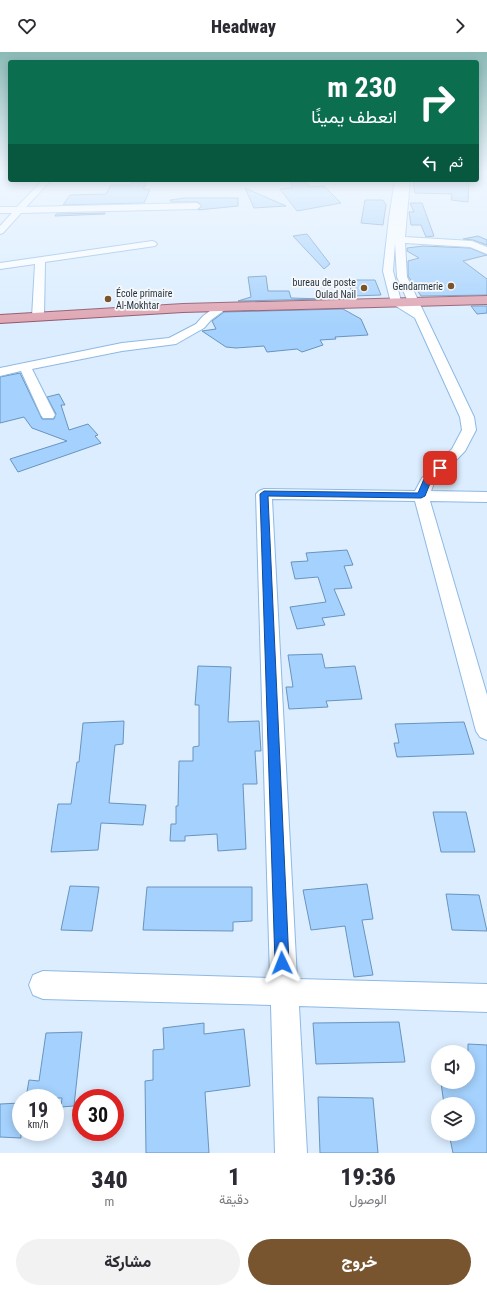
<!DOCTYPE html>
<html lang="ar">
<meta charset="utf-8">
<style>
:root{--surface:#fff;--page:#f2f2f3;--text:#2b2b33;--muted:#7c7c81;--accent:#78552e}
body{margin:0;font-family:"Roboto Condensed",Vazirmatn,sans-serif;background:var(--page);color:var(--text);direction:rtl;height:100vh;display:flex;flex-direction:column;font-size:15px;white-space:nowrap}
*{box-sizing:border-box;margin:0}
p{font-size:13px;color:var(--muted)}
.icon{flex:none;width:22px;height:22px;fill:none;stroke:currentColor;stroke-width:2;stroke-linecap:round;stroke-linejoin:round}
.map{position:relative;height:1101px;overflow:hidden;direction:ltr}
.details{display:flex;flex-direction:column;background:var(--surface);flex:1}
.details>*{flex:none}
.guide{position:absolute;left:8px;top:8px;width:471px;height:122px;border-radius:4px;box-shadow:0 2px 10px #0003;direction:rtl;background:#0b6e4f;color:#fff;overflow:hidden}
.tools{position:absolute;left:431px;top:993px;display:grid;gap:8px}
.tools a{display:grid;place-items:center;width:44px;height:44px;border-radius:50%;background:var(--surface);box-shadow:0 2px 10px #0003;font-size:20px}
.speed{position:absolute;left:12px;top:1037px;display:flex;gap:8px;font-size:20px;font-weight:700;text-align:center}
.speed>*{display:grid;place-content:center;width:52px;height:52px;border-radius:50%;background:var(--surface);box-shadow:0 2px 10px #0003;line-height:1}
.speed small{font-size:10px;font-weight:400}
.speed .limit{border:6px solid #d22;background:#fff;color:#111}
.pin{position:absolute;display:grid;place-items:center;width:34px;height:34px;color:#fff;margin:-17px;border-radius:8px;box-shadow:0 2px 6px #0006}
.me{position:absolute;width:44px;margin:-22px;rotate:358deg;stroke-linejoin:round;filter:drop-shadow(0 0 3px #0008)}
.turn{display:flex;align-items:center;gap:14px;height:84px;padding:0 16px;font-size:18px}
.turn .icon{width:52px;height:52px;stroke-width:2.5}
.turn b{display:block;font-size:28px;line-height:34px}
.then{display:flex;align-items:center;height:38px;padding:0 16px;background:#0003;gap:8px;font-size:15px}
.eta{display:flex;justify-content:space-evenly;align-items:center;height:68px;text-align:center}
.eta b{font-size:24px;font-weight:800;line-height:28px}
.primary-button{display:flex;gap:8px;margin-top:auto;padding:8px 16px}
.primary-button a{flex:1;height:46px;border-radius:24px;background:var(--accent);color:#fff;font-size:16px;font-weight:800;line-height:46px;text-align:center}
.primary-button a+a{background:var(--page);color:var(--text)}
header{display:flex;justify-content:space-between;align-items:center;height:52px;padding:0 16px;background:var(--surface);font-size:18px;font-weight:800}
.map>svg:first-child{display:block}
.building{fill:#a4d1fd;stroke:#6994bd}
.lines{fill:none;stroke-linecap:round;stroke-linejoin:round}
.minor-casing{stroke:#8db9e4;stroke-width:2}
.major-casing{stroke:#8e5569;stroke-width:2}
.minor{fill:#fff;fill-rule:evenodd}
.major{fill:#dfa5b2;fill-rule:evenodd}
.route{fill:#1a73e8;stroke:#114b97}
.poi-dot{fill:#78552e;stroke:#f8f8f8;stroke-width:1.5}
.labels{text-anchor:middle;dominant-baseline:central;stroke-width:3.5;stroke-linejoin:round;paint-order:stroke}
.far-poi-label{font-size:10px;fill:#1e3041;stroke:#f8f8f8;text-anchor:end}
</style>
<header><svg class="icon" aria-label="forward" viewBox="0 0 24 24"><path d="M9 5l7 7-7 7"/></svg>Headway<svg class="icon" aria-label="heart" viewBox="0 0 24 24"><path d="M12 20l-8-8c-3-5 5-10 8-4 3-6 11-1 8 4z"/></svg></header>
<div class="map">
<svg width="487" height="1101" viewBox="0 0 487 1101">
<rect width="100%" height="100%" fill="#dbedff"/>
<path class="building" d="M431 128H469L468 150 451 148 452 142 415 141 413 129H431Z
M132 130H147L143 137 150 138 144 151 63 153 70 143 106 142 111 133H130Z
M290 130H306L310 135 324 134 341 151 297 159 280 137 293 136Z
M245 136 286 154 254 156Z
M184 146H238V154L198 158 202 154 198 150H171L170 148Z
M365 148H383L386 153 383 173 361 171Z
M410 151H422L434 184 426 185 421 173H411L409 160H414Z
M105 161V162L55 164 56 162Z
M307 182 330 212 324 217 293 184Z
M478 184 487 188V193L473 188 463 187Z
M423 194 470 196 487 203 463 209 487 227V243L421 244 408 224V209L419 206 407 199V196Z
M266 224 268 239H289L291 246 324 247 238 249 251 245 248 225Z
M348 228H375L381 243 353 244Z
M471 254H487V261L477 262Z
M343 257 361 267 368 283 335 285 336 287 320 288 323 293 302 300 297 297 267 300 264 294 236 296 226 295 202 279 216 277 212 269 224 260Z
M20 321 42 367H54L56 362 47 345 59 342 65 353H61L69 378 88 372 98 383 95 384 101 391 18 420 10 407 67 389 32 376 24 365 0 371V325Z
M347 498 353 513 344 514 352 536 334 537 345 563 322 566 325 573 297 577 290 555 326 550 318 525 295 527 291 510 308 509 306 501Z
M322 602 325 616 355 614 362 647 326 649 328 655 289 657 286 635H293L288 603Z
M198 614 231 615 228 670 259 669 261 699H255L257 732H243L246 797 218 799 217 782 185 784V789H170L171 772H176V754H178L179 709H193V695L199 694V653H195Z
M124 669 123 692 115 693 109 751 146 753 143 773 101 771 98 798 51 800 58 752H71L77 710H79L83 671Z
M464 670 474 702 397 705 394 691H399L395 672Z
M433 760H466L475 800H441Z
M367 832 373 867 362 868 373 923 354 925 345 874 311 878 303 838Z
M70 834 99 835 92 879 61 878Z
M147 835H252V869L233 870V879L143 878Z
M446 842 479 843 487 879 452 878Z
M399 970 405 1010 316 1012 313 971Z
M204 971V982L244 977 250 1034 205 1040 209 1101H146L145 1029 153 1028V998L164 997 163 976Z
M82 980 74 1054 61 1055 62 1046H26L29 1028 39 1029 46 981Z
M468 992 487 993V1101H453L449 1082H468V1052H444L441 1031H468Z
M318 1045 373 1046 378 1101H320Z
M21 1051V1086L0 1085V1052Z"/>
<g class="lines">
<defs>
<path id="minor" d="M43 128H51L26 155 197 151 201 154 197 157 21 161 3 181 0 182V174L12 161H0V155H17Z
M395 128H410L405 185 472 189 487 195V202L470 195 405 191 407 225 474 365 476 378 465 399 434 431 431 439 487 440V450L430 449 487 643V688L480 685 476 679 415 449 272 447 297 927 487 932V960L299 954 307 1101H275L271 953 43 947 33 943 29 933 33 923 43 919 270 926 256 442 259 439 264 437 415 439 422 426 452 397 462 378 460 365 415 266 391 251 383 219 389 166ZM395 191 397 225 410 254 401 249 393 219Z
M152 189 155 190 157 192 155 194 45 210 44 265 38 268 32 265 35 212 0 217V211Z
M222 252 226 253 227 255 226 257 211 268 204 276 176 292 122 299 32 317 55 363 53 366H43L41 363 21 319 0 324V316L122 291 169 286 196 272 203 264 218 253Z"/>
<path id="major" d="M487 244V252L183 260 0 271V263L183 252Z"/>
</defs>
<use href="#minor" class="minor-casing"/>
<use href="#major" class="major-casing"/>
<use href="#minor" class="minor"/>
<use href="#major" class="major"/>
</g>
<linearGradient id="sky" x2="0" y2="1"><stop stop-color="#8bbab6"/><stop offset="0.44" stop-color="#eff7ff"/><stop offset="1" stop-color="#eff7ff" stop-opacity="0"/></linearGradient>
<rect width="487" height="274" fill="url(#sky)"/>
<path class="route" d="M438 414H443L444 416 431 429 425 444 421 446 268 444 289 911 287 916 282 918 277 916 275 911 260 442 264 439 418 441 424 427Z"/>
<g class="poi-dot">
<circle cx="451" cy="234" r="4"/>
<circle cx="364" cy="236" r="4"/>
<circle cx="108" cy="247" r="4"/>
</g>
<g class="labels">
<g class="far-poi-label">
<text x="356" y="230">bureau de poste<tspan x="356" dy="12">Oulad Nail</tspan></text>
<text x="443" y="234">Gendarmerie</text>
<text x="116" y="241" text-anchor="start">École primaire<tspan x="116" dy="12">Al-Mokhtar</tspan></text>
</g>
</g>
</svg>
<div class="tools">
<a><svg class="icon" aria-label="sound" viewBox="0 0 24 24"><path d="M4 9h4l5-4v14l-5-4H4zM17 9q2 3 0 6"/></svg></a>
<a><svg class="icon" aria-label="layers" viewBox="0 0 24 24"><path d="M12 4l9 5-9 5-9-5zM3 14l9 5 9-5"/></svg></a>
</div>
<div class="speed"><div>19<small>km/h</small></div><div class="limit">30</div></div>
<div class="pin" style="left:440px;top:416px;background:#d93025"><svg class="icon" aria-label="arrive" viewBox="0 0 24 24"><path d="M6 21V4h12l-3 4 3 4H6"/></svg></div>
<svg class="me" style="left:282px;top:911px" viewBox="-20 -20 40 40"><path d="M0-17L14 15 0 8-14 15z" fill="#1a73e8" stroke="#fff" stroke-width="4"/></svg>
<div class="guide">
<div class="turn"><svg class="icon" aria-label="right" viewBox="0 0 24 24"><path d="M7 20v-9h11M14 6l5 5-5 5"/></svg><div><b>230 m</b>انعطف يمينًا</div></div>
<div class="then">ثم<svg class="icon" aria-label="left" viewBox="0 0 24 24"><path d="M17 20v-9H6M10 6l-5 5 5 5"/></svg></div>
</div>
</div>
<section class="details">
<div class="eta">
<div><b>19:36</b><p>الوصول</p></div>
<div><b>1</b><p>دقيقة</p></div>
<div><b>340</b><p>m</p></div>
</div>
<div class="primary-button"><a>خروج</a><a>مشاركة</a></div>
</section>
